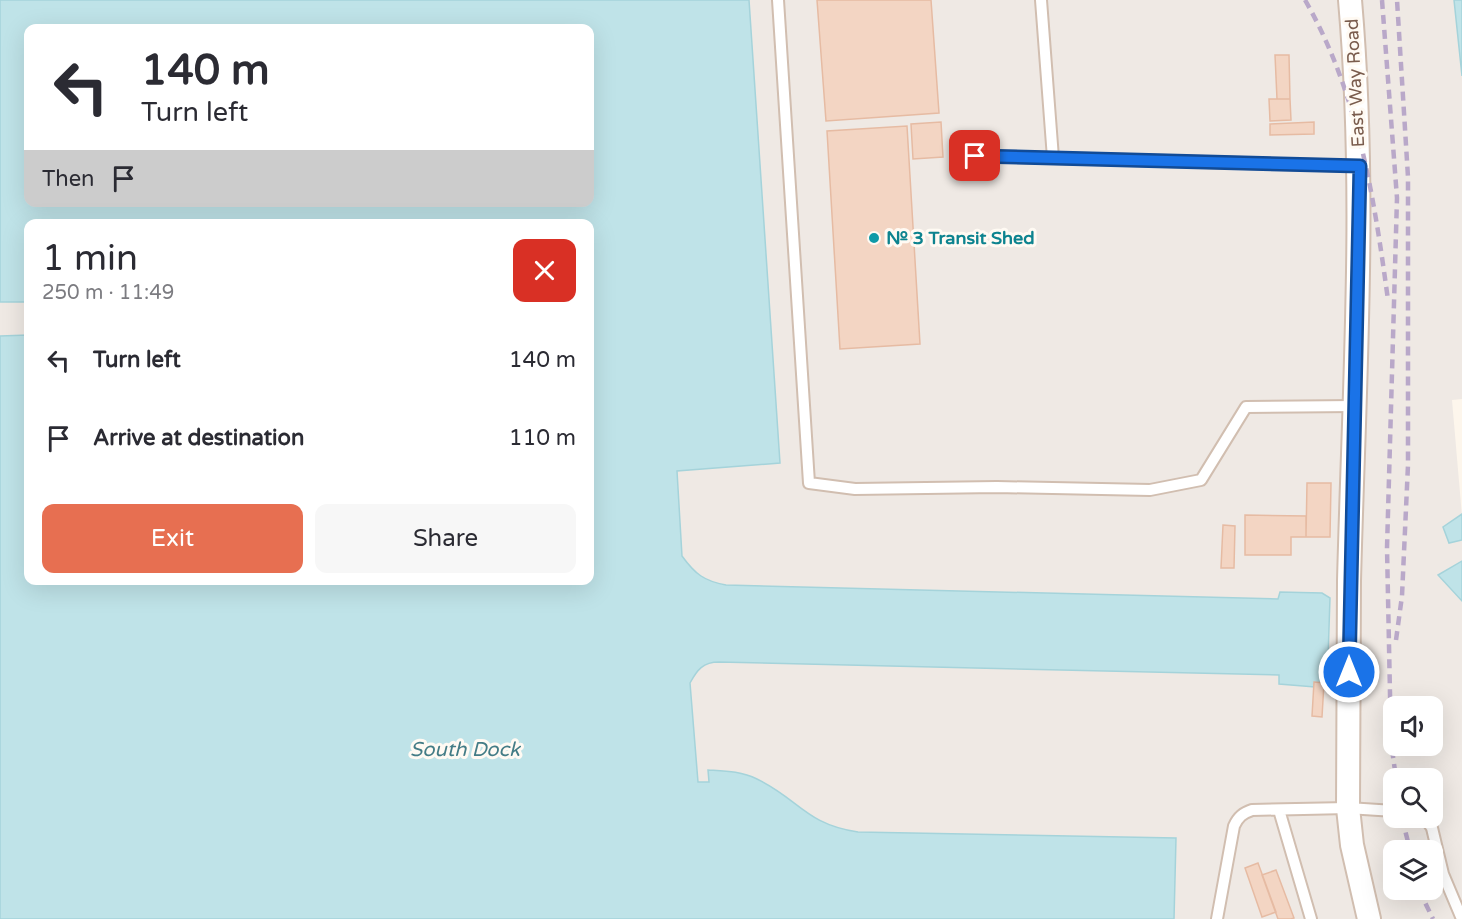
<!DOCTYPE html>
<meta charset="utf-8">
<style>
:root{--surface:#fff;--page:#f7f7f7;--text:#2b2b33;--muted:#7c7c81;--accent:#e76f51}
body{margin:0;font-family:"Varela Round",sans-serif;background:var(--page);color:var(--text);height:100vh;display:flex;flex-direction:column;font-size:22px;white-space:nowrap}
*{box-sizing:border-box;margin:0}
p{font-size:20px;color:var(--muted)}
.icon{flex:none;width:33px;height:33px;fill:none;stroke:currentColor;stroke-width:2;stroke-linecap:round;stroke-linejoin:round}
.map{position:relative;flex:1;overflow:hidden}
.drawer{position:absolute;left:24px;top:219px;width:570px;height:366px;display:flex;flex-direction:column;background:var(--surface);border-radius:12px;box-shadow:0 6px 24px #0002}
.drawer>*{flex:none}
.top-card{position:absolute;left:24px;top:24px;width:570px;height:183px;border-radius:12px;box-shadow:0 6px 24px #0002;background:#fff;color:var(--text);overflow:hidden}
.buttons{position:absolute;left:1383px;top:696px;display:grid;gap:12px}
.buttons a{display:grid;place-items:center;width:60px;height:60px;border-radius:12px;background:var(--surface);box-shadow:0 6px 24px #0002;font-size:30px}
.pin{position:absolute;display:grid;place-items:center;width:51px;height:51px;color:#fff;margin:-26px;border-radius:12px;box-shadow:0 3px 9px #0006}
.me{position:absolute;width:66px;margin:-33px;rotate:0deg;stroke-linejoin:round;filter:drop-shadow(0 0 4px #0008)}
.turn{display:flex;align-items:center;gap:21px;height:126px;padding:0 18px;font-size:27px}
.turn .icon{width:78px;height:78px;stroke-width:2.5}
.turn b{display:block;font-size:42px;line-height:51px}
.then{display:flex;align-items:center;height:57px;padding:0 18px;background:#0003;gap:12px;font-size:22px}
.round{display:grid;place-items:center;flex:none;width:63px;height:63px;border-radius:12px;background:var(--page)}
.overview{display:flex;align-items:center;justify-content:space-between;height:102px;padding:0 18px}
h1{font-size:36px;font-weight:600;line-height:45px}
.cta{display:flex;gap:12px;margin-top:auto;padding:12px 18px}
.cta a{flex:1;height:69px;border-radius:12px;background:var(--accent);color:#fff;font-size:24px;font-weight:600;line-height:69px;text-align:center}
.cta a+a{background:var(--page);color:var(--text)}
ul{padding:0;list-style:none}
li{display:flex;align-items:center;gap:18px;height:78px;padding:0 18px}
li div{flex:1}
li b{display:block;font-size:22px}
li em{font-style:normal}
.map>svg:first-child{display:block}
.industrial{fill:#efe9e4;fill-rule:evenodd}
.water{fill:#bfe3e8;stroke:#a5d3da;stroke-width:1.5;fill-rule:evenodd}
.building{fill:#f3d5c3;stroke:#e6bba3;stroke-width:1.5}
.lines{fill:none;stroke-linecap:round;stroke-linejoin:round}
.lane-casing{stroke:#d1beb0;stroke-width:14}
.street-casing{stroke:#d1beb0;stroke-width:26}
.lane{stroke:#fff;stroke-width:10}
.street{stroke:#fff;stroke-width:22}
.rail{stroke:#b9a8c9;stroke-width:4.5;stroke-dasharray:9 6;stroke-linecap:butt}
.route-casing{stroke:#114b97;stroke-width:15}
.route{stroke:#1a73e8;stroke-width:10}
.culture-dot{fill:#0f9aa8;stroke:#fffaf3;stroke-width:2}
.labels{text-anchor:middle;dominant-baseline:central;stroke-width:6;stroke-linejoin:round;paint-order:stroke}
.street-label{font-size:18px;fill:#7a5c4d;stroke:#fffaf3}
.culture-label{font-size:18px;font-weight:bold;fill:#0d838f;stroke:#fffaf3;text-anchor:start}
.water-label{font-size:20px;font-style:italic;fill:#437c86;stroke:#fffaf3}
</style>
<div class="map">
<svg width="1462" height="919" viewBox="0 0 1462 919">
<rect width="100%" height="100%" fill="#fdf6ec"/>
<path class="industrial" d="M0 0H1454L1462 76V399L1452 400 1462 516V919H0ZM28 28H590V202H28ZM28 224H590V580H28ZM1394 706H1432V746H1394ZM1394 778H1432V818H1394ZM1394 850H1432V890H1394Z"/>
<path class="water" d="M0 0H749L780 463 677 471 682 556C695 574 704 581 726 585L1278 599 1280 592 1322 593 1330 598 1327 688 1279 684V675L719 662C703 662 697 670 690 683L698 782H709L708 770C725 771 741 771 757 779 799 799 805 824 858 832L1176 838 1174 919H0V336L28 335V580H590V224H28V302H0ZM28 28H590V202H28Z
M1454 0H1462V76Z
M1462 514V540L1449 543 1443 527Z
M1462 561V601L1438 575Z"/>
<path class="building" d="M817 0H931L939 113 826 121Z
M1275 55H1289L1290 99H1277Z
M1269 99H1290L1291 120 1270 121Z
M941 122 943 157 913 159 911 124Z
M1314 122V134L1270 135V124Z
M907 126 920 344 840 349 827 131Z
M1307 483H1331L1330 537H1306Z
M1245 515 1306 516V537H1291V555H1245Z
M1223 525 1235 526 1234 568H1221Z
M1314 682 1324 683 1322 717 1312 716Z
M1258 863 1276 912 1262 917 1245 868Z
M1276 870 1294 918 1291 919H1278L1262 875Z"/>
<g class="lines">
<defs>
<path id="lane" d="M778 0 809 483 855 489 997 487 1150 490 1201 480 1246 407 1355 406
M1041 0 1053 158
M975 156 1359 166
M1279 810 1311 919
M1425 818 1432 828 1443 874 1462 919
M1217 919 1234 826C1238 817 1243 813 1252 810L1348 808 1394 811"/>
<path id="street" d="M1350 0C1367 196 1354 385 1349 581 1348 657 1349 732 1348 808L1352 845 1369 919"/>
</defs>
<use href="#lane" class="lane-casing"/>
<use href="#street" class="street-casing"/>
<use href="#lane" class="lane"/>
<use href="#street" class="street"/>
<path class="rail" d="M1305 0C1358 92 1374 197 1388 300
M1382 0 1397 198 1387 548 1391 742 1396 778
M1396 640 1402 596 1408 465V177L1397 0
M1402 818 1410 850
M1419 890 1433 919"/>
</g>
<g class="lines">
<defs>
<path id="route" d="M975 156 1360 166 1349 672"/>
</defs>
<use href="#route" class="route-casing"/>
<use href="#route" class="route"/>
</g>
<circle class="culture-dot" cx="874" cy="238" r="6"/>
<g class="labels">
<g class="street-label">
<text transform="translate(1355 83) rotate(-93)">East Way Road</text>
</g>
<g class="culture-label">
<text x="886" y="238">№ 3 Transit Shed</text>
</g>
<g class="water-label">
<text x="465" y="750">South Dock</text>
</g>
</g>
</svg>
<div class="buttons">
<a><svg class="icon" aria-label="sound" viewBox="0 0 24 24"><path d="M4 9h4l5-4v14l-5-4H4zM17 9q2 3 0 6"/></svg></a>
<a><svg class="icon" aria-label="search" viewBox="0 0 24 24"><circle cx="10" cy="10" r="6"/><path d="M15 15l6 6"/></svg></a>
<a><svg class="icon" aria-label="layers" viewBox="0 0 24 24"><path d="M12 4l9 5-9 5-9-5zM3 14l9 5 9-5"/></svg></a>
</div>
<div class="pin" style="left:975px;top:156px;background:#d93025"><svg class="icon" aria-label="arrive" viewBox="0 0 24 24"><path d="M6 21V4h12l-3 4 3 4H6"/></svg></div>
<svg class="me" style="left:1349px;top:672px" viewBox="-20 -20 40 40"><circle r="17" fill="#1a73e8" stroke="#fff" stroke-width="3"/><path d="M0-11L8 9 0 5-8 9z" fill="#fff"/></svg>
<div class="top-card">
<div class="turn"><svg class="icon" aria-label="left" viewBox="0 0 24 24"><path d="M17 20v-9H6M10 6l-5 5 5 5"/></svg><div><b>140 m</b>Turn left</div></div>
<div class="then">Then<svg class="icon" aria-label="arrive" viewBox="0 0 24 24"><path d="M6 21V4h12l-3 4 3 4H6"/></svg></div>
</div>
<section class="drawer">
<div class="overview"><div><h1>1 min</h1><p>250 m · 11:49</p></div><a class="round" style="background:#d93025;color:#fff"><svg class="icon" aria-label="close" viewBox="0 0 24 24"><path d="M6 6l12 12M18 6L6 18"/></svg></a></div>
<ul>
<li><svg class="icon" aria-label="left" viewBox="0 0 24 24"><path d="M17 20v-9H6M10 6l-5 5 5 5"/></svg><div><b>Turn left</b></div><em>140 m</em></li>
<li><svg class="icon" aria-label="arrive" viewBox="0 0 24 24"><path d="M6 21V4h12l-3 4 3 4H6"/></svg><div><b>Arrive at destination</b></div><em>110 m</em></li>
</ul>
<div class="cta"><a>Exit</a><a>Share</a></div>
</section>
</div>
